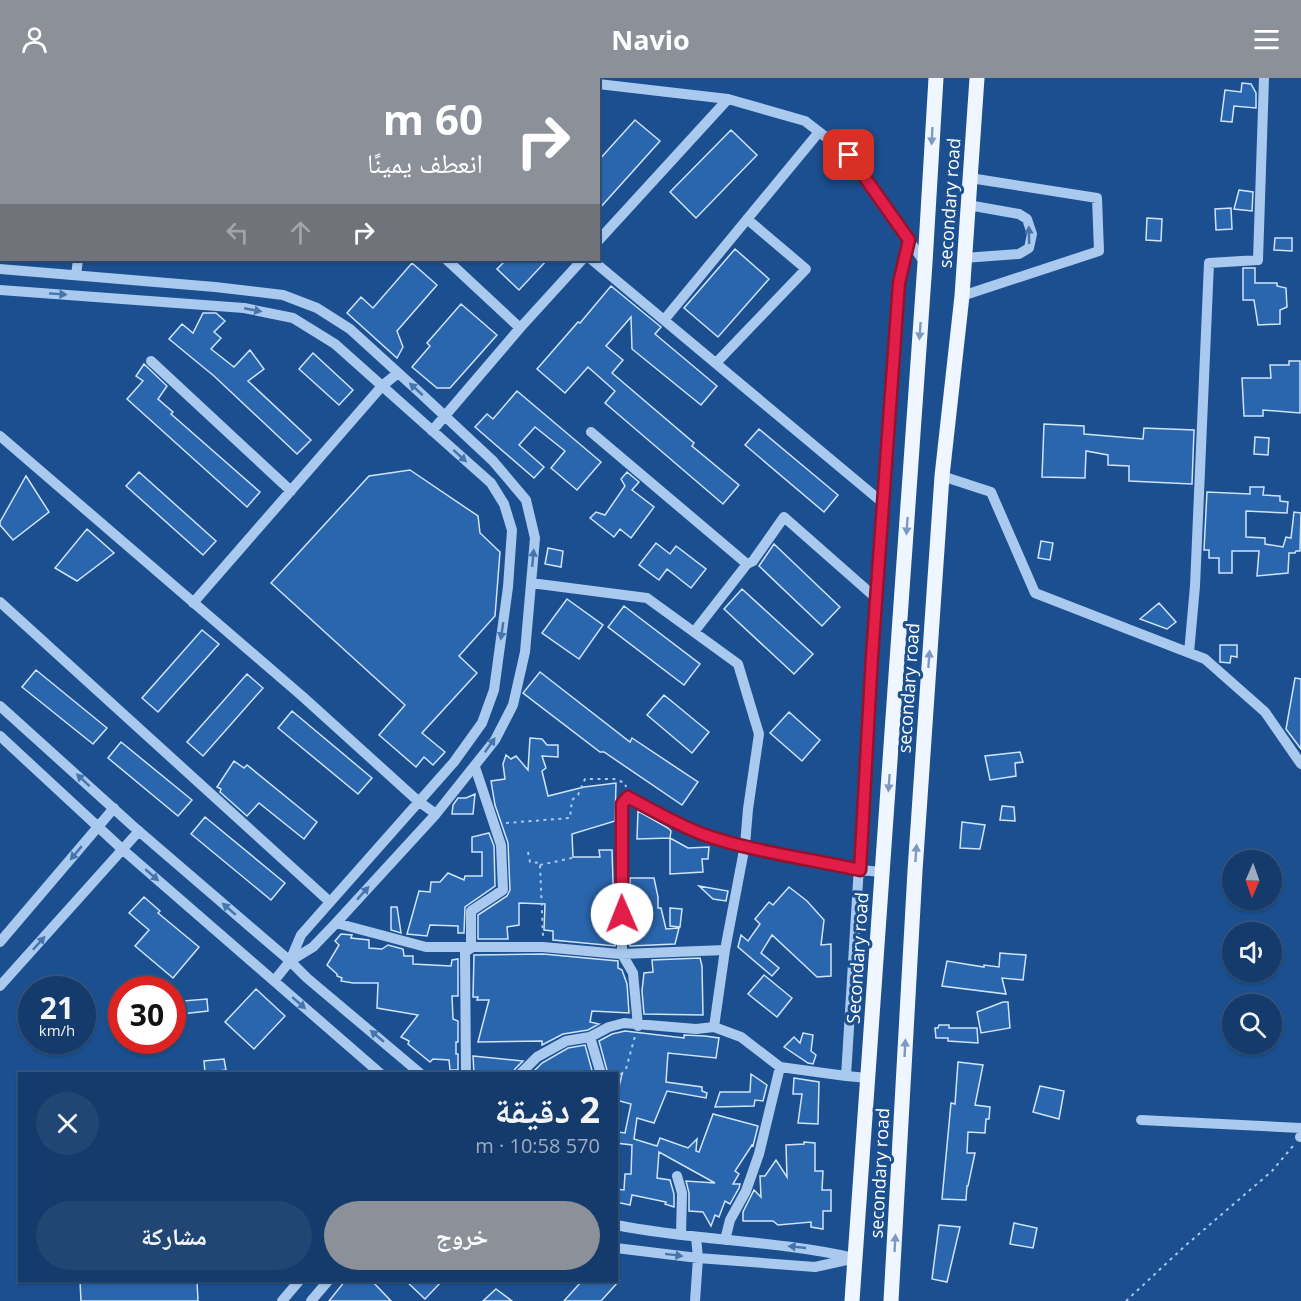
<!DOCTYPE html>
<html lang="ar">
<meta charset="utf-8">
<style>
:root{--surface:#143b6b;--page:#214673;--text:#f1f3f6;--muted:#9dadc1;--line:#33557e;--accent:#8c9099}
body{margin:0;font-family:"Open Sans","Noto Naskh Arabic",sans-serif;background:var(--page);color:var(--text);direction:rtl;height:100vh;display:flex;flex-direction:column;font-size:22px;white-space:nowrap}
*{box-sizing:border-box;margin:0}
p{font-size:20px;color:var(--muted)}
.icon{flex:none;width:33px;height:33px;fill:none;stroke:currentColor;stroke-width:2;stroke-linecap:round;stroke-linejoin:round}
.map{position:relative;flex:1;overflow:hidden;direction:ltr}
.panel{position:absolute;left:18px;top:994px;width:600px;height:210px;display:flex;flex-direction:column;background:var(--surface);border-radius:0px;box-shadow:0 2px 4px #0004,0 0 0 2px var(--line);direction:rtl}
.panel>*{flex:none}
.hud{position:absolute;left:0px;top:0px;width:600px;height:183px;box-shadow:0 2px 4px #0004,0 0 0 2px var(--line);direction:rtl;background:#8c9099;color:#fff;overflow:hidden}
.needle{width:39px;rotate:182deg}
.tools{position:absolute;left:1222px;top:772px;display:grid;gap:12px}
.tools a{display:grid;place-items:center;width:60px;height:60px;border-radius:50%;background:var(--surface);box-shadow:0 2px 4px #0004,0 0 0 2px var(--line);font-size:30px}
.speed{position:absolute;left:18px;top:898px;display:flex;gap:12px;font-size:30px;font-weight:700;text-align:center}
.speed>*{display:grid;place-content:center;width:78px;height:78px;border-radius:50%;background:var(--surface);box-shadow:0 2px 4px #0004,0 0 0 2px var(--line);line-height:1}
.speed small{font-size:15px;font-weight:400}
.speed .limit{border:9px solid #d22;background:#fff;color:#111}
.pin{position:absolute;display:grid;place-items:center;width:51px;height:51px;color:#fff;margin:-26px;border-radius:12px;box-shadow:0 3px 9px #0006}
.me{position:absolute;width:66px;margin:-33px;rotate:359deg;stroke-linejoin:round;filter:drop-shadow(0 0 4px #0008)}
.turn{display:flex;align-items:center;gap:21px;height:126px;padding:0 18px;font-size:27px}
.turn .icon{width:78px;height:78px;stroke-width:2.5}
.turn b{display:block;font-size:42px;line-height:51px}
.lanes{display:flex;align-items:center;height:57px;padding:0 18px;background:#0003;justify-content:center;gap:30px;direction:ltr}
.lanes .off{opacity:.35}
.round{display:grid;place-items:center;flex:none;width:63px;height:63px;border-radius:32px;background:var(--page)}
.overview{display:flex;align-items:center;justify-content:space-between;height:102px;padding:0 18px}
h1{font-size:36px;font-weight:700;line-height:45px}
.button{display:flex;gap:12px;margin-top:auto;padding:12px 18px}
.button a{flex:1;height:69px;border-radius:36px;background:var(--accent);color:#fff;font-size:24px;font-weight:700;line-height:69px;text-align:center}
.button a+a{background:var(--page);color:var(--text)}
header{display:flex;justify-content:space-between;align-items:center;height:78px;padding:0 18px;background:var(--accent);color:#fff;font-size:27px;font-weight:700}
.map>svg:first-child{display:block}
.building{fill:#2a66ad;stroke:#cfe3fa;stroke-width:1.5}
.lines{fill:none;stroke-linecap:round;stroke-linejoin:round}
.path{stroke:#a9c9ee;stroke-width:2;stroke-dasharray:3 4.5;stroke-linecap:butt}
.minor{stroke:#a9c9ee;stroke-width:10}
.major{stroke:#f0f6ff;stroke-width:15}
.oneway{fill:#7b9ac1}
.oneway2{fill:#4674ac}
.route-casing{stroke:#92132f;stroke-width:15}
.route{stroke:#e11d48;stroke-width:10}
.labels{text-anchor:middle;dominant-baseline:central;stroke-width:6;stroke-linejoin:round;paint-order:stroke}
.street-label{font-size:18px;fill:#fff;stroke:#1b4f8f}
</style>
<header><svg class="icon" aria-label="menu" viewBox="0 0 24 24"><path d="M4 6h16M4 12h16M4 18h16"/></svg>Navio<svg class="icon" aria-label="person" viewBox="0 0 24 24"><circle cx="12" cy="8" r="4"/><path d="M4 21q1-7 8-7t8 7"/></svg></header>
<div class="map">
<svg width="1301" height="1223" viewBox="0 0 1301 1223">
<rect width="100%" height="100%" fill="#1b4f8f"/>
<path class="building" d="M1242 5 1251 6 1256 15V30L1234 28 1232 44 1221 43 1225 12 1241 14Z
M635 42 660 63 598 132V83Z
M731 52 757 77 696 140 670 114Z
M1239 112 1253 114 1252 133 1234 131Z
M1231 130 1232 151 1216 152 1215 131Z
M1147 140 1162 141 1161 163 1146 162Z
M1275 160H1292V173L1274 172Z
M735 171 769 201 718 259 684 230Z
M506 182H547L519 212 497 191Z
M412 185 437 207 397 253 403 269 397 280 347 235 361 219 373 230Z
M1243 190H1255V205H1277V208L1286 210 1287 229 1280 232V246L1258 247 1254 222H1243Z
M611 208 661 249 655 256 717 308 701 327 632 271 631 239 606 268 623 282 612 295 694 365 692 368 739 407 723 426 605 325 615 313 588 289 565 315 537 291 578 244 580 245Z
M461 226 497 257 450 310H437L412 289 430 268 427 265Z
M203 235H216L225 243 214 254 221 260 211 271 234 289 250 272 264 291 248 303 311 362 297 376 214 298 169 261 182 246 193 255Z
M313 275 353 312 339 327 299 291Z
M1289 283H1300V335L1263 332V338H1244L1242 300H1271L1270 287H1289Z
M144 286 167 308 158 321 173 334 171 336 260 414 247 429 127 321 143 303 136 298Z
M517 313 601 384 577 412 551 390 565 373 535 349 519 367 544 389 534 400 475 349 487 336 493 341Z
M1044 346 1084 348V356L1143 361 1144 350 1194 352 1192 406 1129 403V388L1108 387V377L1086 373 1085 400 1042 399Z
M759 351 838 417 824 434 745 367Z
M1255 359 1269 360 1268 377 1254 376Z
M410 392 478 438 480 455 500 474 495 538 459 578 477 595 422 655 445 674 433 687 424 679 416 689 379 657 405 627 271 505 369 398Z
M139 394 216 463 203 477 126 408Z
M627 394 639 404 632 412 654 429 631 460 620 451 614 459 590 440 596 434 605 437 625 408 621 401Z
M26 398 49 434 13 462 0 447V444Z
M1250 409H1264L1263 417 1280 418V423L1288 424 1287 435 1246 433V459L1265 460V466L1283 469 1286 459 1291 460 1294 434 1301 435 1300 473H1296L1295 475H1289L1288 495 1257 498 1259 473H1232V495H1219V480H1209V472H1204L1207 414 1250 416Z
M87 451 114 475 77 503 55 490Z
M1041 463 1053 465 1050 482 1038 480Z
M656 465 670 476 676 468 706 491 691 510 667 491 659 502 639 487Z
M774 466 840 529 822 548 759 488Z
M548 470 563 473 561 489 545 486Z
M742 511 813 576 794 596 724 531Z
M567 521 603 547 579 581 542 555Z
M1159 525 1176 544 1167 551 1140 541Z
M624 528 700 586 684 607 608 549Z
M202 552 219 566 158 634 142 620Z
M1220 567H1237V579L1231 578 1230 585 1220 584Z
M36 592 107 650 93 666 22 609Z
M540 594 630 664 632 660 698 704 682 727 604 674H600L523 615Z
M247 596 263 610 203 678 187 664Z
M1295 600 1301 601V671L1286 651Z
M664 617 709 654 692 675 647 637Z
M292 633 372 700 358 716 278 650Z
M789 634 820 662 802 683 770 655Z
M530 660 542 661 547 667H558V679L542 678 546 690 542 693 548 718 584 709 616 705 615 743 572 756 573 779H600L599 772H612L615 868 553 862V853L544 852 545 826 519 825V847L507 849 508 861H478V837L507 818 510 812 508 765 495 727 491 703 505 701 503 686 506 677 511 681 516 678 528 692Z
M121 664 192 722 178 738 108 680Z
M1020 674 1023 684 1015 685 1016 698 990 702 985 678Z
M234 683 244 690 247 687 317 744 304 761 259 725 247 738 220 714 221 711 217 709Z
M475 716 473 736H452L453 727 458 720H466Z
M1002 728 1014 729 1015 743 1000 742Z
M638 733 668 750 671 753 670 760 688 770 709 769 708 781H702L703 794 670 796V760L637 761Z
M205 739 285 805 271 822 191 756Z
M962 744 985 747 980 771 960 770Z
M489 755 494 768 495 808 465 829 464 855H458V848L430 847 427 858 407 856 419 813 430 814 431 804H440L448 795 464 802 465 798H482V774H472V759Z
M630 800H654L658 819V830H661L666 851 679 850 675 866 630 868Z
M699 808 728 813 726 823 713 821Z
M789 809 807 823 824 842 821 867 831 866V898L817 899 772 857 761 875 779 890 772 898 738 869 741 857 748 863 760 846 755 841 769 824 773 827Z
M144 819 160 833 158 835 199 869 173 900 135 868 149 852 129 835Z
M391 829H397L401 855 391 852Z
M670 830 682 831 680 849 670 848Z
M341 856 352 857 351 860 369 862V870L382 871 388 867 403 871 404 878H413V886L451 888 452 882 458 881V918H452L453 941 458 943V964H456V976H458V992H450L449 982 433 981 430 984 408 966 409 963 401 959 418 937 377 930 378 905H353L341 903 342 900 337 898V896L327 887 339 867 335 863Z
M1000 875 1026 877 1023 902 1002 900 1006 916 942 908 947 883 984 889V887L999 889Z
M543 876 618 883V890L622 892 627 906 629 935 592 933 590 944 599 946 588 952 563 956 542 967V963L478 964 489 922H477L478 919H473L474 877Z
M700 880 702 888 703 937 644 936 642 913 644 895 653 894 652 882Z
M764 897 792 920 777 939 748 916Z
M256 911 285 938 254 971 225 944Z
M183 921V923L207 921 208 933 172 937V922Z
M1003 924H1008L1010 950 981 955 977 934Z
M939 947H949V950H977L978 965 948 963V960H936L935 950H938Z
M625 953 684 960V957L705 958 719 960 716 980 668 975 666 1004 702 1009V1013L707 1015 706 1020 667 1013 654 1045 637 1040 634 1061 657 1068 660 1060 688 1070 697 1061 696 1073 699 1074 713 1036 758 1048 753 1068 752 1067 735 1093 739 1096 733 1106H740L739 1110 730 1126 725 1123 719 1139 715 1137 711 1148 703 1134 689 1133V1115L686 1103 715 1105 659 1074 657 1100 670 1102 674 1116V1129L665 1126 666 1124 632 1117 630 1127 616 1124V1111L624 1112 625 1096H631L632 1067 616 1065 618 1054 625 1055 631 1026 616 1022 622 996H608L599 963 612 956Z
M803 955 813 957 811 973 816 977 813 986 808 985 784 969 794 959 800 965Z
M585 967 593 996H531L542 985 568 970Z
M473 978 523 983 515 991 513 996H474Z
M224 981 226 992 205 995 204 983Z
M958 984 983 987 975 1027 990 1029 989 1041H986L985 1055 968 1054 967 1075H975L968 1108H967L966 1122 942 1121 951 1025 955 1026Z
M751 996 767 1007 763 1023 755 1022 754 1028 715 1029 720 1014H750Z
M794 1000 819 1004 818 1046 798 1045 802 1016H793Z
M1040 1008 1064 1013 1059 1041 1033 1034Z
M804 1064 815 1065V1093H823L822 1112H831V1133H823V1151L811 1149V1144L778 1147 773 1143H743V1134L754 1112 761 1119 760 1098H765L776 1082 787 1099 786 1067 804 1066Z
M1014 1145 1037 1150 1033 1170 1010 1166Z
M939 1147 960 1149 947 1204 932 1201Z
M80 1203H197L198 1223H81Z
M345 1203H372L391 1223H329Z
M406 1203H442L425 1221Z
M582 1203H619L601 1223H564Z
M496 1211 512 1223H483Z"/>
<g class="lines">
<path class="path" d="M506 745 570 740 572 722 578 717 585 701H614L625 705 626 709
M528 774 530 784 540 785V787L543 858
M540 787 572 780
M616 1002 626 991 635 958
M1126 1223 1185 1168 1272 1093 1293 1068"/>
<path class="minor" d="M543 0 556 2
M598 6 728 21 805 43 849 77 925 185
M0 62 2 63
M598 163 728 21
M964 180 1019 176 1029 170 1032 156 1027 141 1019 136 968 127
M447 182 520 250
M592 182 883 425
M0 191 215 209 283 217 317 230 350 251 417 312 493 383 526 422 535 460 525 574 513 627 495 662 436 736 336 845 313 869 290 883 274 903
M76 197 78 182
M0 212 244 230 293 240 335 266 491 405 504 426 512 452 508 509 494 612 482 645 454 684 301 857 290 883
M962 218 1099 173 1097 120 970 100
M664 242 819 54
M151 283 291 413
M716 285 806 191 747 141
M432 353 520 250 582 182
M591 354 747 486
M0 358 302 618 418 723 436 736
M942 398 991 414 1035 515 1205 581 1265 634 1301 686
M531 505 647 520 738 586 759 656 748 731 745 767 860 792 882 794
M0 524 330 824
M193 525 382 308 398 295
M694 554 747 486 753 483 784 439 876 520
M1189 575 1195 508 1209 185 1258 182 1264 0
M0 628 134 749 290 883 307 900 421 996
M0 658 122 771 381 996
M336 845 426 869H543L620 876H622L725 872 745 767 703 756 671 742 628 719 622 726V876L633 895 638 948
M0 864 114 730
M0 908 139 753
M714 949 725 872
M590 959 601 996
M466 996 465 874 471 870V833L503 812 501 767 475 689
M520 996 537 979 566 963 590 959 609 949 624 945 696 951 714 949 741 959 780 989 846 998
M868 1000 846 998 872 578 899 205 909 162
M1141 1042 1301 1050
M1300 1059 1301 1058
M677 1098 682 1115 681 1157
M616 1147C695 1163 776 1162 854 1180
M725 1162 730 1142 746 1113 759 1076 780 989
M616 1170 698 1180 815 1189 851 1181
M282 1223 299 1203
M311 1223 328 1203
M695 1223 698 1180 696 1159"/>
<path class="major" d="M852 1223 925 185 936 0
M891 1223 915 793 942 398 962 218 977 0"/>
</g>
<defs><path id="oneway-solid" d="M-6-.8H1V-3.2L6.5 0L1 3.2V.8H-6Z" transform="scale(1.5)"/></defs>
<g class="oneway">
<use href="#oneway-solid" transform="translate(932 58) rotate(93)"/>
<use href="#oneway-solid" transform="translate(920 253) rotate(94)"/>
<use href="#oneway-solid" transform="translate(907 448) rotate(94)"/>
<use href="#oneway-solid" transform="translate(929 581) rotate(-86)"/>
<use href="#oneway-solid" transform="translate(889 705) rotate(94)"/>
<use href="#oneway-solid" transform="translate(916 775) rotate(-86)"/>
<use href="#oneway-solid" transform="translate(905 970) rotate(-87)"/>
<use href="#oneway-solid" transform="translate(895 1165) rotate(-87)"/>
</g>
<g class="oneway2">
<use href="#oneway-solid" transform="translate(1029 157) rotate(-91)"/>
<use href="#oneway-solid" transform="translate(58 216) rotate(4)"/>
<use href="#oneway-solid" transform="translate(253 232) rotate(11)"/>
<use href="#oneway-solid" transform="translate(416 311) rotate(-138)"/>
<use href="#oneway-solid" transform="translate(460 378) rotate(42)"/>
<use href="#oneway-solid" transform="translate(533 480) rotate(-85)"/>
<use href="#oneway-solid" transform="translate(502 553) rotate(98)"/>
<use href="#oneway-solid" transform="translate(490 667) rotate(-55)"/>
<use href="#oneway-solid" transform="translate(83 702) rotate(-137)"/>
<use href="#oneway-solid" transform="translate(76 775) rotate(130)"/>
<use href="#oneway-solid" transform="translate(152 797) rotate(41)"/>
<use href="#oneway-solid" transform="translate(363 815) rotate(-48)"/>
<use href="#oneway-solid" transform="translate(229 831) rotate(-139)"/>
<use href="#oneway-solid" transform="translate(39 865) rotate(-48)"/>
<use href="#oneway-solid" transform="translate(299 925) rotate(41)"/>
<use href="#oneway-solid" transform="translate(377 958) rotate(-140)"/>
<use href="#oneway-solid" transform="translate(797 1169) rotate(-174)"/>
<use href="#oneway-solid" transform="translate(674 1177) rotate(7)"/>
</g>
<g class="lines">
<defs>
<path id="route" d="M622 836V726L628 719C652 732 676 746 702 756 749 773 810 781 860 792L872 578 899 205 909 162 849 77"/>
</defs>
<use href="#route" class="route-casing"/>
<use href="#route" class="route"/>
</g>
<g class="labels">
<g class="street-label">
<text transform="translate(949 125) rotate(-86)">secondary road</text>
<text transform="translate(908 610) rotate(-86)">secondary road</text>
<text transform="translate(857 880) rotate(-86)">Secondary road</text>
<text transform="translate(879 1095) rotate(-87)">secondary road</text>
</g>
</g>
</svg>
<div class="tools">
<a><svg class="needle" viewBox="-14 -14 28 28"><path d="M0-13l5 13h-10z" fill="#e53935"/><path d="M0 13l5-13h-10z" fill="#9dadc1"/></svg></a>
<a><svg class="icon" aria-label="sound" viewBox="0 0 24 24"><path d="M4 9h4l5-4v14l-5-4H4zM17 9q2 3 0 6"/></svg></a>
<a><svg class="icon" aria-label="search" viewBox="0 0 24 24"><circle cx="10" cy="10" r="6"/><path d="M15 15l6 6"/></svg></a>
</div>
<div class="speed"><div>21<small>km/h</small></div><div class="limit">30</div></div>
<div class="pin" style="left:849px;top:77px;background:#d93025"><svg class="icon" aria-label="arrive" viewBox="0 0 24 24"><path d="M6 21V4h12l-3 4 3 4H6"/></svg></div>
<svg class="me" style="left:622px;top:836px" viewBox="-20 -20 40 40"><circle r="19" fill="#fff"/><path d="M0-13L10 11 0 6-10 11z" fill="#e11d48"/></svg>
<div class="hud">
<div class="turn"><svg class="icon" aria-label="right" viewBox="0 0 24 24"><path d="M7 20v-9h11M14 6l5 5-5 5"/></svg><div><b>60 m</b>انعطف يمينًا</div></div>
<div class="lanes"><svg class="icon off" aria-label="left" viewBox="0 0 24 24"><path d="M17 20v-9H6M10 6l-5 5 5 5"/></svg><svg class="icon off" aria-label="ahead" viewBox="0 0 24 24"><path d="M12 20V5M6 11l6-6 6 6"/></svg><svg class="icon" aria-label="right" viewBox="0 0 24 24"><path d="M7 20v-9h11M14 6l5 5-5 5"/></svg></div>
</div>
<section class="panel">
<div class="overview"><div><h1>2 دقيقة</h1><p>570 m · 10:58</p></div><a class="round"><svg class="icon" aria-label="close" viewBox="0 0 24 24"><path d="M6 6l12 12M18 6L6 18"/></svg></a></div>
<div class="button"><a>خروج</a><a>مشاركة</a></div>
</section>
</div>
